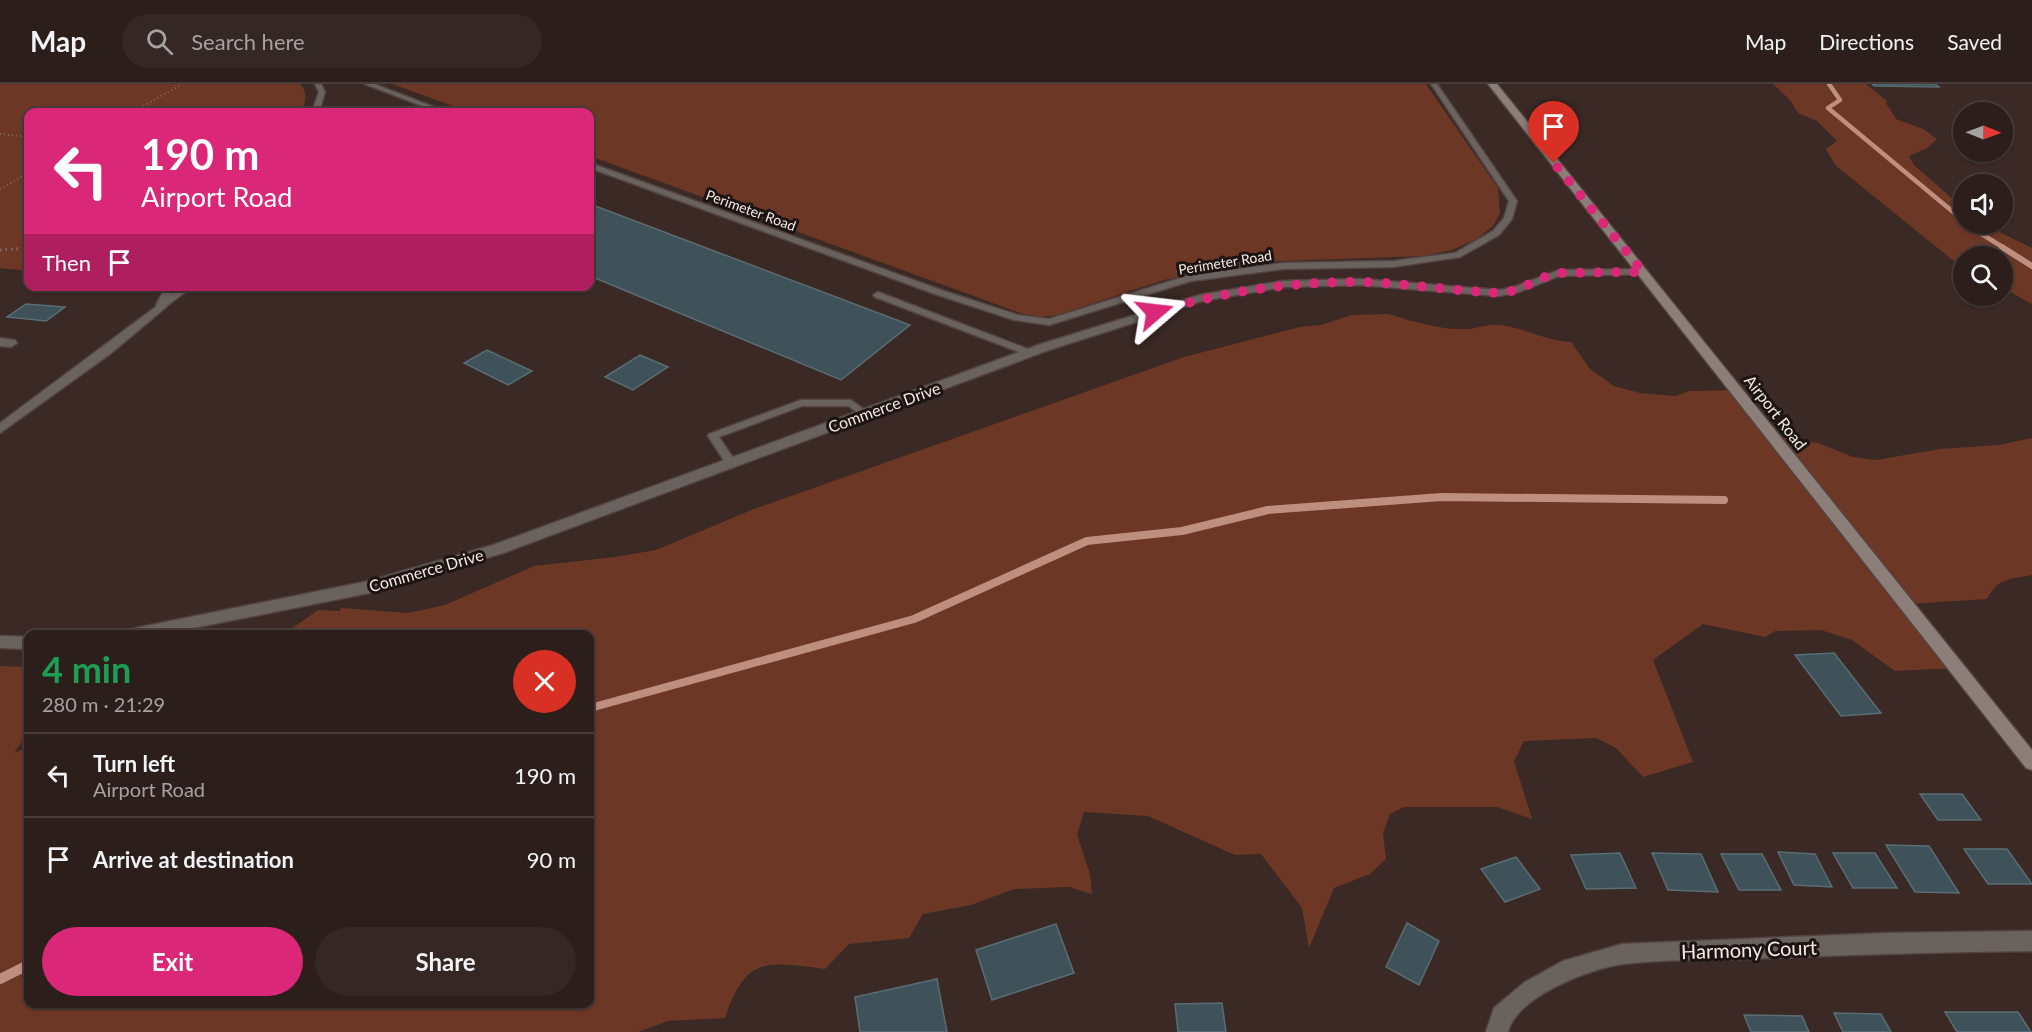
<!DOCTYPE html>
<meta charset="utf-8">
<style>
:root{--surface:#2c1f1b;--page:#342724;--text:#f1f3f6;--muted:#a6a2a3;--line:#483d3a;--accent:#db2777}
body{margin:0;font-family:Lato,sans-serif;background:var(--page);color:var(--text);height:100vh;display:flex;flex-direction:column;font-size:22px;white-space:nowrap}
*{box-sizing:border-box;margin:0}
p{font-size:20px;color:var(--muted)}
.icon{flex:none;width:33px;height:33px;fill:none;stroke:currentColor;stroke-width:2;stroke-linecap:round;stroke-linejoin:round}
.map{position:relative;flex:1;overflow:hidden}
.sheet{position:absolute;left:24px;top:546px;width:570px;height:378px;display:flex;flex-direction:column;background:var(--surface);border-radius:12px;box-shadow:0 2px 4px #0004,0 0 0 2px var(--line)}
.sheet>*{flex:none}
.hud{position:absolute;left:24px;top:24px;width:570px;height:183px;border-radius:12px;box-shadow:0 2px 4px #0004,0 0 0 2px var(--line);background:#db2777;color:#fff;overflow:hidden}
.needle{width:39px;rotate:91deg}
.controls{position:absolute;left:1953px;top:18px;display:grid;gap:12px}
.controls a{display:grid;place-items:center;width:60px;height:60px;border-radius:50%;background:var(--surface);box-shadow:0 2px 4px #0004,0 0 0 2px var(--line);font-size:30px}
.pin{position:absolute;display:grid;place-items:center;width:51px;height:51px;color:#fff;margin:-62px -26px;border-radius:50% 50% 50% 0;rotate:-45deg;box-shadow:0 0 6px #0007}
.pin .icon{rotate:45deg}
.me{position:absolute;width:66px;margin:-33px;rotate:73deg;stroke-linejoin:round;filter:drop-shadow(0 0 4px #0008)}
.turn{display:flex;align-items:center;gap:21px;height:126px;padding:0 18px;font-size:27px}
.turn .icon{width:78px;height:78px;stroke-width:2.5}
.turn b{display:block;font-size:42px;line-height:51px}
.then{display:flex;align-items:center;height:57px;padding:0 18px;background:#0003;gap:12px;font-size:22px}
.round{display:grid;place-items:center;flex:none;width:63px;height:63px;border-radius:32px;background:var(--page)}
.headline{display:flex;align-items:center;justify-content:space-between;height:102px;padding:0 18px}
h1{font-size:36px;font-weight:700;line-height:45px;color:#1e9e55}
.primary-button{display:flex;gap:12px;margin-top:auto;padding:12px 18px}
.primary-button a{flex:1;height:69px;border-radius:36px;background:var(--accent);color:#fff;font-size:24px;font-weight:700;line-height:69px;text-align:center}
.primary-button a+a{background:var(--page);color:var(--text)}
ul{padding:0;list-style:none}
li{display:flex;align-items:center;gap:18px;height:84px;padding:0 18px;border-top:2px solid var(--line)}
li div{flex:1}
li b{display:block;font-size:22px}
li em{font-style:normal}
header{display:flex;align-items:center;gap:36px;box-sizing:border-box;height:84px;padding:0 30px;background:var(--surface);border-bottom:2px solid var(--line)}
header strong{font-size:28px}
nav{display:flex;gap:33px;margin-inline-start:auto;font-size:21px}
.search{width:420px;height:54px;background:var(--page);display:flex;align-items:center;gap:15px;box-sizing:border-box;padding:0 21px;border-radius:33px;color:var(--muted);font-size:22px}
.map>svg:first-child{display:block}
.green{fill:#6d3726}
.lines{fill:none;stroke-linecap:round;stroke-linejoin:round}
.stream-far3{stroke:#be8e7f;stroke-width:4.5}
.stream-far2{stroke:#be8e7f;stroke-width:6}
.stream-far1{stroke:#be8e7f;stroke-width:8}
.stream{stroke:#be8e7f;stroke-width:10}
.building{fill:#3f5259;stroke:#596d74;stroke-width:1.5}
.service-casing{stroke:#54443f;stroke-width:3}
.minor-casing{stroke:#54443f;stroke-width:3}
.secondary-casing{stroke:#54443f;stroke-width:3}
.path-far1{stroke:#7c6e69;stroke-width:2;stroke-dasharray:1 3;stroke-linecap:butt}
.path{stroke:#7c6e69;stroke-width:3;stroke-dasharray:1.5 4;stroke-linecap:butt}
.service{fill:#6a625f;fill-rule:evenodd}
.minor{fill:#6a625f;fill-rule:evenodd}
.secondary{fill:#8c7f7a;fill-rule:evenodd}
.route{stroke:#db2777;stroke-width:10;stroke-dasharray:0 18}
.labels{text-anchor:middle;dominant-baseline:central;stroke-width:6;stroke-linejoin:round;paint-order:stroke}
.far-street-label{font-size:14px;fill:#f5eae6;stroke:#1b1412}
.street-label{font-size:16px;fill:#f5eae6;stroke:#1b1412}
.near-street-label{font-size:20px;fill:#f5eae6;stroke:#1b1412}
</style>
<header>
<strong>Map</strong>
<div class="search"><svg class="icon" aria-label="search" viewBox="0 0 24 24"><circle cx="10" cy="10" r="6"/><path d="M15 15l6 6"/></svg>Search here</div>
<nav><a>Map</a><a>Directions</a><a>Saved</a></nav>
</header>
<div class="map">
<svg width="2032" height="948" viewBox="0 0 2032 948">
<rect width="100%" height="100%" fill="#3a2924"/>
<path class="green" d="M0 0H300C308 8 306 19 301 28H28V187L0 184Z
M392 0H1426L1498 104 1500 130 1493 142 1477 155 1452 166 1424 172 1280 177 1206 187 1164 196 1057 231 1039 233 1020 229 590 72V28H470Z
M1773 0H1866L1887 17 1886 19 1896 35 1923 45 1937 55 1927 64 1909 72 1914 81 1963 124 1964 140H1983L2032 164V220L2003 204 2002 172H1964L1963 182 1950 174 1835 81 1826 65 1837 57 1817 37 1798 29 1790 16Z
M1388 230C1413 237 1440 246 1466 245 1477 245 1488 240 1498 241 1524 243 1545 257 1571 258L1590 285 1614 302 1640 309 1675 312 1689 307 1734 306 1772 351 1818 359 1853 373 1876 376 1940 365 1999 361 2032 354V491C2010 495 1998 494 1987 515L1908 520 1955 584 1895 587 1852 556 1821 546 1775 547 1765 553 1703 540 1653 576 1693 678 1643 693 1616 664 1596 654 1524 657 1514 677 1532 735 1497 723H1404L1390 730 1383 749 1386 775 1370 790 1334 804 1309 864 1302 824 1261 770 1235 771 1148 732 1084 728 1077 751 1090 790 1092 810 1069 803 1014 805 971 821 923 830 909 854 849 860 825 885C767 878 746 871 725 934L668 937 638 948H0V582L28 583V649L14 669 28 663V920H590V550H284L318 526 340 527 341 524 408 529 445 521 534 482 615 473 656 466 754 425 1184 273 1300 243 1321 241 1352 231Z"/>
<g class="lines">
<path class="stream-far3" d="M1829 0 1840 16 1828 24 1964 137
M1966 140 2004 164"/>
<path class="stream-far2" d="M2002 163 2032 182"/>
<path class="stream-far1" d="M590 624 914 535 1087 457 1182 447 1268 426 1442 413 1724 416"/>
<path class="stream" d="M0 895 28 881"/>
</g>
<path class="building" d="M1872 0H1935L1939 3 1874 2Z
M590 120 910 241 841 296 590 192Z
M26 220 65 223 46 237 7 233Z
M487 266 532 287 508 301 464 279Z
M640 271 668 283 633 306 605 293Z
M1834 569 1881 629 1841 632 1795 571Z
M1920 710H1962L1981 736H1938Z
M1886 761 1929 762 1959 809 1915 808Z
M1964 765H2007L2032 800H1988Z
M1778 768 1815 770 1832 803 1794 801Z
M1620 769 1636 804 1586 805 1571 771Z
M1652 769 1701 770 1718 808 1668 806Z
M1833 769H1875L1897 804H1853Z
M1721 770H1762L1781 806H1739Z
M1516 773 1540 805 1505 818 1481 785Z
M1407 839 1439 857 1419 901 1386 883Z
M1056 840 1074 889 992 916 976 866Z
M937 895 947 948H860L855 913Z
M1222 919 1226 948H1178L1175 920Z
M1945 928H2018L2031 948H1957Z
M1834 929 1881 930 1891 948H1843Z
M1744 931 1802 932 1809 948H1751Z"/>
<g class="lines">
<defs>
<path id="service" d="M315 0H321L325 8 319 28H312L319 8Z
M365 0H374L447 28H438Z
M1431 0H1437L1517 117 1512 135 1499 151 1460 173 1393 183 1283 185 1191 197 1049 241 1014 236 935 210 590 84V80H593L941 206 1018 231 1049 235 1190 191 1283 179 1393 177 1455 169 1493 147 1504 134 1509 117Z
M166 202H175L171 211 182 202H193L164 224H158L156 221Z
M878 208 1033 267 1035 269 1030 272 1027 271 875 213 873 211Z
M801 316H851L870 330 869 332H861L849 322H802L719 353 737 380 732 384 728 383 708 352 709 350Z"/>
<path id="minor" d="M1643 185 1647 186V190L1559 192 1519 208 1499 212 1360 201 1283 203 1202 217 1049 266 503 469 369 509 163 550H128L130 546 136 544 369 497 493 461 1041 260 1200 211 1283 197 1360 195 1499 206 1511 204 1559 186Z
M161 219 167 222 165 224 110 270 0 349V339Z
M0 254 15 256 17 259 11 263 0 262Z
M0 552 28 553V565L0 564Z
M2032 847V867C1937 868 1841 871 1746 875 1706 876 1664 875 1624 880 1590 884 1516 913 1508 948H1486L1494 924 1525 898 1563 877 1622 860 1888 849Z"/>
<path id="secondary" d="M1488 0H1497L2032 666V686L2026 684Z"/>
</defs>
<use href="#service" class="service-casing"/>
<use href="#minor" class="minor-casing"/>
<use href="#secondary" class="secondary-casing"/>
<path class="path-far1" d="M133 28 182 0
M0 50 28 53
M0 105 28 89
M25 164H28"/>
<path class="path" d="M0 166 28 164"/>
<use href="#service" class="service"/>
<use href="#minor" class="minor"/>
<use href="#secondary" class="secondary"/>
</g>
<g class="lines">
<path class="route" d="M1155 228C1222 208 1288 198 1358 198 1405 199 1452 207 1499 209 1522 208 1537 193 1559 189L1643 188 1554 79"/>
</g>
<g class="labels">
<g class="far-street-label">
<text transform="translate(751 126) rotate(20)">Perimeter Road</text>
<text transform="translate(1225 178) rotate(-9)">Perimeter Road</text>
</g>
<g class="street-label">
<text transform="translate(884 323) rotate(-20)">Commerce Drive</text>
<text transform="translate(1776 328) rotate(52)">Airport Road</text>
<text transform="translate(426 486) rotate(-16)">Commerce Drive</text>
</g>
<g class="near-street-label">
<text transform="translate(1749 865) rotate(-2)">Harmony Court</text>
</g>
</g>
</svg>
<div class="controls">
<a><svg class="needle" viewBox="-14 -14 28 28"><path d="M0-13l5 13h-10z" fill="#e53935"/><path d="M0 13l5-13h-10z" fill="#a6a2a3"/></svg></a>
<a><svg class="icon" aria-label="sound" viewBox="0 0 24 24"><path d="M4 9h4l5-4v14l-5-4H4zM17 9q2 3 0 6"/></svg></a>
<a><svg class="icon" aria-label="search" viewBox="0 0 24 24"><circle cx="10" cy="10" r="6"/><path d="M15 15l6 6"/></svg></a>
</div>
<div class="pin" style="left:1554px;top:79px;background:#d93025"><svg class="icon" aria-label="arrive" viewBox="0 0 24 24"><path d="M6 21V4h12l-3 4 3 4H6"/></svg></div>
<svg class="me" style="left:1155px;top:228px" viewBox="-20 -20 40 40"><path d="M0-17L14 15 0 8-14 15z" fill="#db2777" stroke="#fff" stroke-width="4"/></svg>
<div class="hud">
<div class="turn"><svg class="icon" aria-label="left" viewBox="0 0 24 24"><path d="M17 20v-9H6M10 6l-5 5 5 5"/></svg><div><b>190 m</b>Airport Road</div></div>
<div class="then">Then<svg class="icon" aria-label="arrive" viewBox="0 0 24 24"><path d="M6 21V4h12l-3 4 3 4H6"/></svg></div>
</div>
<section class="sheet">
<div class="headline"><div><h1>4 min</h1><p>280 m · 21:29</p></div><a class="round" style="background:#d93025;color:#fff"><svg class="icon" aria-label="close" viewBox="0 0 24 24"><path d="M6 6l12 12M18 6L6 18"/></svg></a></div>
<ul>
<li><svg class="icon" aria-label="left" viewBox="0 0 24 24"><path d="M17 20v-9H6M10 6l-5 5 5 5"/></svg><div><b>Turn left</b><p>Airport Road</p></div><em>190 m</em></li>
<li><svg class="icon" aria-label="arrive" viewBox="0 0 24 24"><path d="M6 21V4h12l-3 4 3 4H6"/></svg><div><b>Arrive at destination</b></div><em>90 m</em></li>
</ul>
<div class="primary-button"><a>Exit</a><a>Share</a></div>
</section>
</div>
